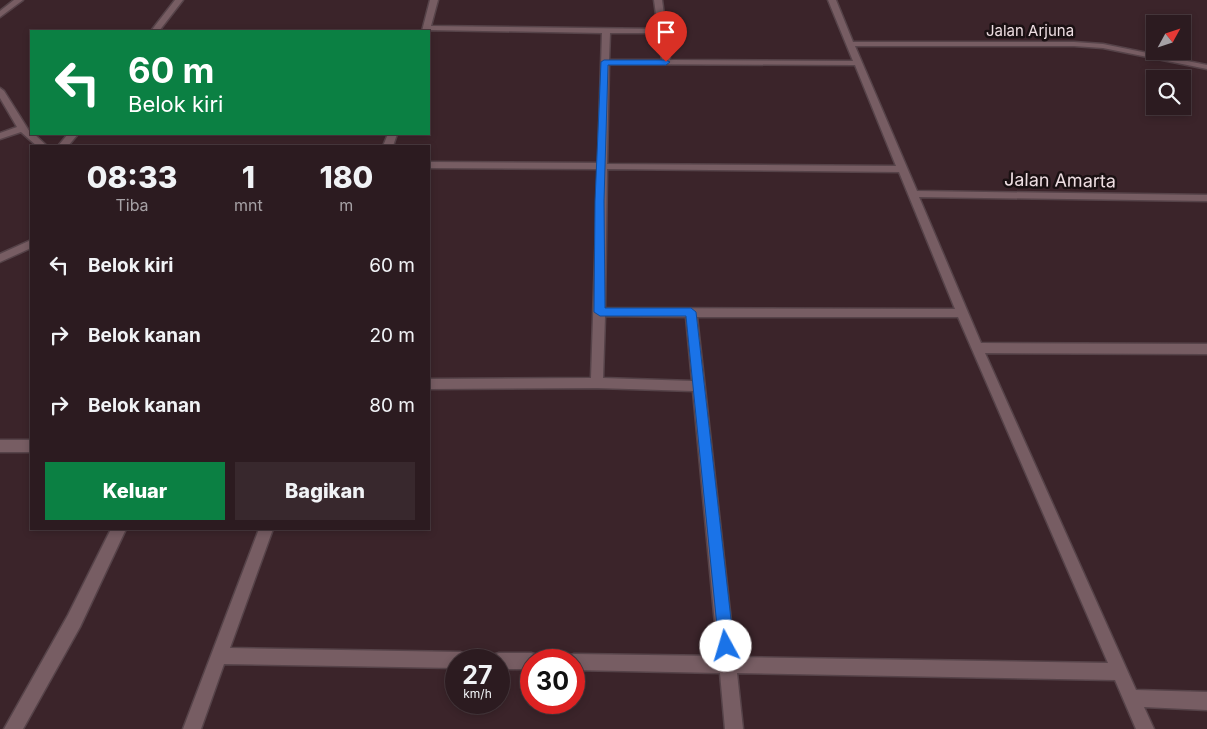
<!DOCTYPE html>
<html lang="id">
<style>
:root{--surface:#2c1b20;--page:#38282d;--text:#f1f3f6;--muted:#a6a1a5;--line:#48393e;--accent:#0b8043}
body{margin:0;font-family:Inter,sans-serif;background:var(--page);color:var(--text);height:100vh;display:flex;flex-direction:column;font-size:19px;white-space:nowrap}
*{box-sizing:border-box;margin:0}
p{font-size:16px;color:var(--muted)}
.icon{flex:none;width:28px;height:28px;fill:none;stroke:currentColor;stroke-width:2;stroke-linecap:round;stroke-linejoin:round}
.map{position:relative;flex:1;overflow:hidden}
.details{position:absolute;left:30px;top:145px;width:400px;height:385px;display:flex;flex-direction:column;background:var(--surface);border-radius:0px;box-shadow:0 2px 8px #0003,0 0 0 1px var(--line)}
.details>*{flex:none}
.hud{position:absolute;left:30px;top:30px;width:400px;height:105px;border-radius:0px;box-shadow:0 2px 8px #0003,0 0 0 1px var(--line);background:#0b8043;color:#fff;overflow:hidden}
.needle{width:32px;rotate:50deg}
.fabs{position:absolute;left:1146px;top:15px;display:grid;gap:10px}
.fabs a{display:grid;place-items:center;width:45px;height:45px;border-radius:0px;background:var(--surface);box-shadow:0 2px 8px #0003,0 0 0 1px var(--line);font-size:25px}
.speed{position:absolute;left:445px;top:649px;display:flex;gap:10px;font-size:25px;font-weight:700;text-align:center}
.speed>*{display:grid;place-content:center;width:65px;height:65px;border-radius:50%;background:var(--surface);box-shadow:0 2px 8px #0003,0 0 0 1px var(--line);line-height:1}
.speed small{font-size:12px;font-weight:400}
.speed .limit{border:8px solid #d22;background:#fff;color:#111}
.pin{position:absolute;display:grid;place-items:center;width:42px;height:42px;color:#fff;margin:-51px -21px;border-radius:50% 50% 50% 0;rotate:-45deg;box-shadow:0 0 5px #0007}
.pin .icon{rotate:45deg}
.me{position:absolute;width:55px;margin:-28px;rotate:354deg;stroke-linejoin:round;filter:drop-shadow(0 0 4px #0008)}
.turn{display:flex;align-items:center;gap:18px;height:105px;padding:0 15px;font-size:22px}
.turn .icon{width:65px;height:65px;stroke-width:2.5}
.turn b{display:block;font-size:35px;line-height:42px}
.eta{display:flex;justify-content:space-evenly;align-items:center;height:85px;text-align:center}
.eta b{font-size:30px;font-weight:800;line-height:35px}
.primary-button{display:flex;gap:10px;margin-top:auto;padding:10px 15px}
.primary-button a{flex:1;height:58px;border-radius:0px;background:var(--accent);color:#fff;font-size:20px;font-weight:800;line-height:58px;text-align:center}
.primary-button a+a{background:var(--page);color:var(--text)}
ul{padding:0;list-style:none}
li{display:flex;align-items:center;gap:15px;height:70px;padding:0 15px}
li div{flex:1}
li b{display:block;font-size:19px}
li em{font-style:normal}
.map>svg:first-child{display:block}
.lines{fill:none;stroke-linecap:round;stroke-linejoin:round}
.street-casing{stroke:#564349;stroke-width:3}
.street{fill:#775d63;fill-rule:evenodd}
.route{fill:#1a73e8;stroke:#114b97}
.labels{text-anchor:middle;dominant-baseline:central;stroke-width:5;stroke-linejoin:round;paint-order:stroke}
.far-street-label{font-size:15px;fill:#eedee2;stroke:#1b1113}
.street-label{font-size:18px;fill:#eedee2;stroke:#1b1113}
</style>
<div class="map">
<svg width="1207" height="729" viewBox="0 0 1207 729">
<rect width="100%" height="100%" fill="#3b242a"/>
<g class="lines">
<defs>
<path id="street" d="M14 0H23L0 17V11Z
M175 0H183L159 31H151Z
M430 0H438L431 26 658 29 654 0H662L670 60 853 61 828 0H836L853 42H1074L1103 44 1207 65V69L1103 48 1074 46H855L917 191 1207 195V201L919 197 981 343 1207 344V354L985 353 1136 690 1207 692V710L1144 707 1154 729H1136L1115 680 737 673 743 729H725L720 673 574 670V660H566L568 656 574 654 718 656 693 391 597 388 429 389V379L591 378 598 169 429 168V162L598 163 602 33 430 30 429 33 422 31ZM610 33H658L662 60H609ZM609 64 855 65 896 166 607 164ZM607 169 899 172 955 309 605 308ZM605 316 686 317 692 381 603 378ZM697 317H958L1108 663 735 657Z
M0 88 4 91 31 134H34L47 146H37L21 132 0 139V133L17 127 0 98Z
M68 134H78L68 146H58Z
M388 134H397L393 146H383Z
M31 240V248L0 262V254Z
M0 440H31V452H0Z
M111 529H126L80 627 23 729H4L68 615Z
M259 529H273L230 648 460 652 466 654 468 660H456V668L224 664 201 729H183Z
M499 653H531L537 655 539 660H531V669H499V660H491L493 655Z"/>
</defs>
<use href="#street" class="street-casing"/>
<use href="#street" class="street"/>
</g>
<path class="route" d="M604 60H666L670 62 666 65H608L604 201 605 308H691L696 312 734 646 732 651 726 654 721 651 719 646 686 316H600L594 312 595 201 601 62Z"/>
<g class="labels">
<g class="far-street-label">
<text x="1030" y="30">Jalan Arjuna</text>
</g>
<g class="street-label">
<text transform="translate(1060 180) rotate(1)">Jalan Amarta</text>
</g>
</g>
</svg>
<div class="fabs">
<a><svg class="needle" viewBox="-14 -14 28 28"><path d="M0-13l5 13h-10z" fill="#e53935"/><path d="M0 13l5-13h-10z" fill="#a6a1a5"/></svg></a>
<a><svg class="icon" aria-label="search" viewBox="0 0 24 24"><circle cx="10" cy="10" r="6"/><path d="M15 15l6 6"/></svg></a>
</div>
<div class="speed"><div>27<small>km/h</small></div><div class="limit">30</div></div>
<div class="pin" style="left:666px;top:62px;background:#d93025"><svg class="icon" aria-label="arrive" viewBox="0 0 24 24"><path d="M6 21V4h12l-3 4 3 4H6"/></svg></div>
<svg class="me" style="left:726px;top:646px" viewBox="-20 -20 40 40"><circle r="19" fill="#fff"/><path d="M0-13L10 11 0 6-10 11z" fill="#1a73e8"/></svg>
<div class="hud">
<div class="turn"><svg class="icon" aria-label="left" viewBox="0 0 24 24"><path d="M17 20v-9H6M10 6l-5 5 5 5"/></svg><div><b>60 m</b>Belok kiri</div></div>
</div>
<section class="details">
<div class="eta">
<div><b>08:33</b><p>Tiba</p></div>
<div><b>1</b><p>mnt</p></div>
<div><b>180</b><p>m</p></div>
</div>
<ul>
<li><svg class="icon" aria-label="left" viewBox="0 0 24 24"><path d="M17 20v-9H6M10 6l-5 5 5 5"/></svg><div><b>Belok kiri</b></div><em>60 m</em></li>
<li><svg class="icon" aria-label="right" viewBox="0 0 24 24"><path d="M7 20v-9h11M14 6l5 5-5 5"/></svg><div><b>Belok kanan</b></div><em>20 m</em></li>
<li><svg class="icon" aria-label="right" viewBox="0 0 24 24"><path d="M7 20v-9h11M14 6l5 5-5 5"/></svg><div><b>Belok kanan</b></div><em>80 m</em></li>
</ul>
<div class="primary-button"><a>Keluar</a><a>Bagikan</a></div>
</section>
</div>
